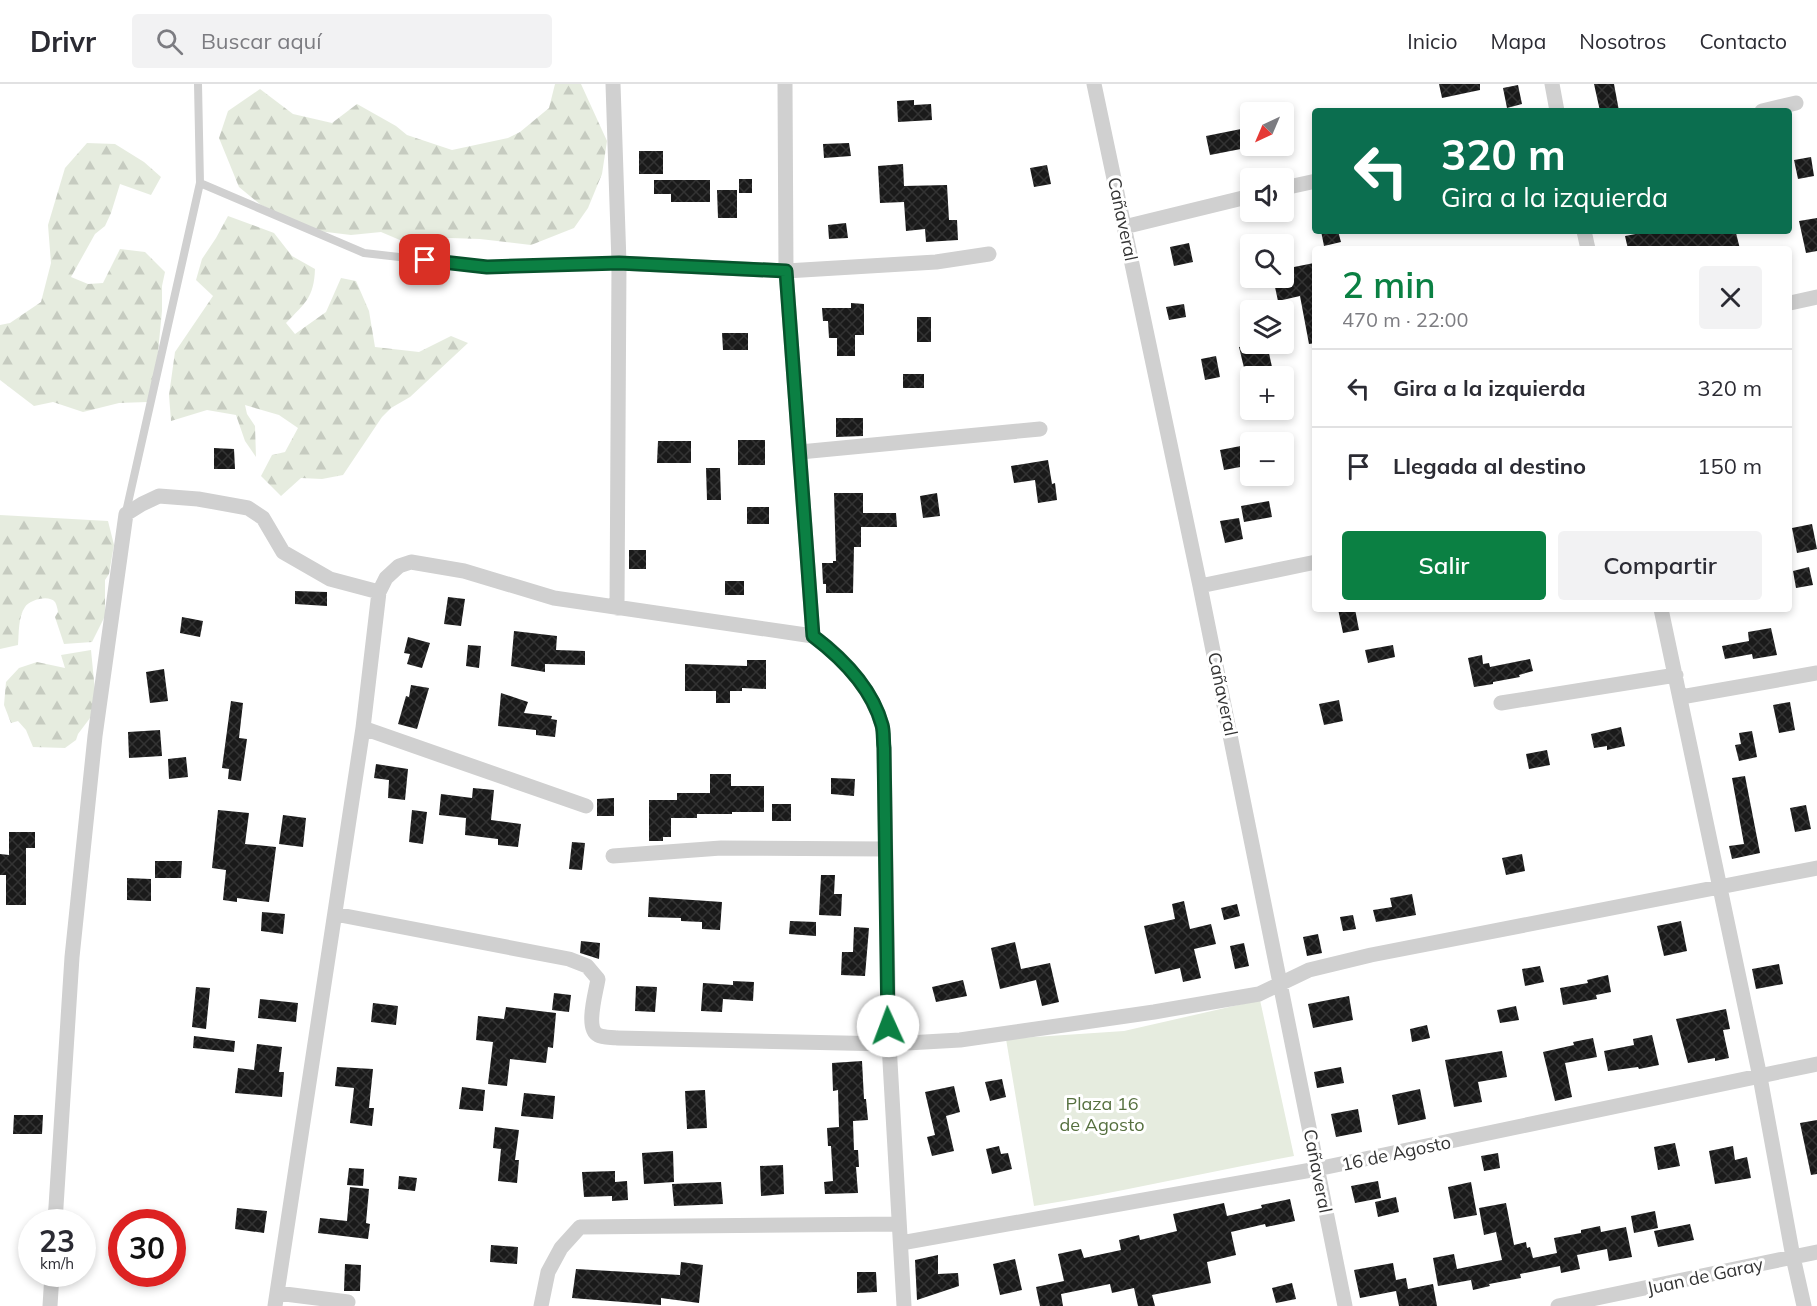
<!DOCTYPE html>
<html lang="es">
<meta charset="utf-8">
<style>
:root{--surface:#fff;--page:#f2f2f3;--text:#2b2b33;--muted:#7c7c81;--line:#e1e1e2;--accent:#0b8043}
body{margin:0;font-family:Mulish,sans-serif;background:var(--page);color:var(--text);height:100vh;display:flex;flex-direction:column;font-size:22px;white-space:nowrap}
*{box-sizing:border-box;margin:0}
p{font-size:20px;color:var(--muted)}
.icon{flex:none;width:33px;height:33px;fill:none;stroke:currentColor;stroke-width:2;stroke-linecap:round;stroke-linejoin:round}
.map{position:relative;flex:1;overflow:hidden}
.panel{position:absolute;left:1312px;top:162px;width:480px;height:366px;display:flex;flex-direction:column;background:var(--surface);border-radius:6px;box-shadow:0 3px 9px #0003}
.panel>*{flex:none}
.guide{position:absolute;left:1312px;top:24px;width:480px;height:126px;border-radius:6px;box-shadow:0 3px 9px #0003;background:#0b6e4f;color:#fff;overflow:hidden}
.needle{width:39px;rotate:224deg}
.tools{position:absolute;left:1240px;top:18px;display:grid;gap:12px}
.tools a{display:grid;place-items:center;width:54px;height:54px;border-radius:6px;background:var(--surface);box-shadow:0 3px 9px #0003;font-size:30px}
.speed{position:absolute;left:18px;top:1125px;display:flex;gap:12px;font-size:30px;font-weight:700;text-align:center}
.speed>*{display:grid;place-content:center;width:78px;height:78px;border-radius:50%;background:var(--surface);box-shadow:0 3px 9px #0003;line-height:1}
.speed small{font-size:15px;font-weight:400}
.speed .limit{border:9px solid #d22;background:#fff;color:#111}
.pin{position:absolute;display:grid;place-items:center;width:51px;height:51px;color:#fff;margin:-26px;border-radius:12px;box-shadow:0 3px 9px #0006}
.me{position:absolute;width:66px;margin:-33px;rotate:358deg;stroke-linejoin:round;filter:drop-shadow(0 0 4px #0008)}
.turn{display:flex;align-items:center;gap:21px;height:126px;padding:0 30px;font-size:27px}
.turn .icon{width:78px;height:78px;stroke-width:2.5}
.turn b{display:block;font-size:42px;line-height:51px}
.round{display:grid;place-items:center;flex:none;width:63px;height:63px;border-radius:6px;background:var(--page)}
.overview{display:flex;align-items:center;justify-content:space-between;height:102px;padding:0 30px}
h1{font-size:36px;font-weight:600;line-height:45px;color:var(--accent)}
.action{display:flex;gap:12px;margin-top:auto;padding:12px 30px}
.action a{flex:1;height:69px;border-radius:6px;background:var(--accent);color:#fff;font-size:24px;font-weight:600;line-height:69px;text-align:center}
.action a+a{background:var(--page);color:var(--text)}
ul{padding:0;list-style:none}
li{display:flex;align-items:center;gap:18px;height:78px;padding:0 30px;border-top:2px solid var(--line)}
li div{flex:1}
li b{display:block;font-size:22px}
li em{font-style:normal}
header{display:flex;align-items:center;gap:36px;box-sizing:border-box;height:84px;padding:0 30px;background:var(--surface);border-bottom:2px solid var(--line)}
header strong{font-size:28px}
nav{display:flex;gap:33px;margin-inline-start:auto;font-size:21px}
.search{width:420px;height:54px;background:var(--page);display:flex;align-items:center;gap:15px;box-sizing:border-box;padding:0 21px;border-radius:6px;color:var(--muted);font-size:22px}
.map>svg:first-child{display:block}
.forest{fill:url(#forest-firs)}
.green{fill:#e6ecdf}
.building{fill:url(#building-cross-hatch)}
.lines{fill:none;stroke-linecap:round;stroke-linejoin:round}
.service{stroke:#d0d0d0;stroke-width:8}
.minor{stroke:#d0d0d0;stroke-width:15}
.route-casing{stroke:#07532c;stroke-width:15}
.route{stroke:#0b8043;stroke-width:10}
.labels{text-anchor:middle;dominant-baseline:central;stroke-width:6;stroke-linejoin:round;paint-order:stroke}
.street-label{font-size:18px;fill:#333;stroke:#fff}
.park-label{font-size:18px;fill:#56703f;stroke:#fff}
</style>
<header>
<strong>Drivr</strong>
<div class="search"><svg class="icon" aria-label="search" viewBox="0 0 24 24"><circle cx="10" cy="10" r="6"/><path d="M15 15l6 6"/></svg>Buscar aquí</div>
<nav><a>Inicio</a><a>Mapa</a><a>Nosotros</a><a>Contacto</a></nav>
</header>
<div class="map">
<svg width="1817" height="1222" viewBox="0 0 1817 1222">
<defs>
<pattern id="forest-firs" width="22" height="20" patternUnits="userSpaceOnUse" patternTransform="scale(1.5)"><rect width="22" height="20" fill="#e6ecdf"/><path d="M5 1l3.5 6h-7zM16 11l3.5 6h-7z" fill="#c6cbc0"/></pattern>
<pattern id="building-cross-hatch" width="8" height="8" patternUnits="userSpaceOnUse" patternTransform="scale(1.5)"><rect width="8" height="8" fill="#1a1a1a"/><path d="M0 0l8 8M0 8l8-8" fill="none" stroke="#333"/></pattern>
</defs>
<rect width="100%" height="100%" fill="#fff"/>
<path class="forest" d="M555 0H581L607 57 602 90 588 124 574 144 531 161 480 155 450 154 407 159 381 148 351 151 318 147 261 121 239 103 219 54 228 27 260 5 293 30 332 39 357 20 396 42 407 51 452 66 508 54 520 48 549 24Z
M87 59 115 60 144 78 161 93 151 111 120 100 111 129 105 142 95 150 71 193 88 200 103 199 120 165 145 168 165 188 162 202V227L155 299 147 318 119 319 83 328 53 318 34 322 0 296V241L10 239 41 218 51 179 48 141 65 84Z
M228 132 274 149 292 172 315 185C314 214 305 219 286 239L295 250 326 228 341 194 356 197 369 227 375 263 419 268 451 252 468 259 410 313 391 324 382 333 343 391 322 395 301 394 281 412 261 392 272 371 285 368 298 344 279 331 245 321 247 330 255 342 256 373 245 357 236 331 207 326 171 337 169 311 175 268 213 212 196 196 202 175 216 154Z
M0 431 108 437 114 461 109 490 105 496V532L92 558 64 560 55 533 58 528C58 526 56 519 55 518 49 510 29 516 25 523 18 533 19 550 18 561L0 565Z
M91 566 95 607 93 630 78 650 76 656 65 664 33 663 26 646 18 637 11 639 4 621 6 598 19 584 37 578 65 584 61 571Z"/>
<path class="green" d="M1260 916 1294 1072C1207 1088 1121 1108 1034 1122L1006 955 1124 947Z"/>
<path class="building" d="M1439 0H1480V6L1442 14Z
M1594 0H1614L1619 27H1600Z
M1518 1 1522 20 1507 24 1503 4Z
M914 16V21L931 20 932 36 898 38 897 17Z
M1251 43V63L1210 71 1206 52Z
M849 59 851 72 824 74 823 60Z
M639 67H663V90H639Z
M1811 73 1814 92 1798 95 1794 76Z
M903 80 904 102 947 101 949 136H957L958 156 926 158 925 145 906 147 904 118 880 119 878 82Z
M1047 81 1051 100 1034 103 1030 84Z
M739 95H752V109H739Z
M654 96H710V118H671V110H654Z
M717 106H737V134H718Z
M1817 134V167L1806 169 1799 137Z
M846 139 848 154 829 155 828 141Z
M1321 147H1338L1341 158 1324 162Z
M1652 147H1732V150L1736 149 1740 165H1628L1625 152Z
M1189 159 1193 178 1174 182 1170 163Z
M1314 179 1316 188V259L1309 260 1300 212 1278 217 1273 194H1284V188L1289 187V184Z
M851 219 864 220V251H855V272H837V254H829L828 237H823L822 224H851Z
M1184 220 1186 233 1169 236 1166 223Z
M917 233H931V258H917Z
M722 249H748V266H723Z
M1258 260H1267L1272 283 1245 288 1239 263Z
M1216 272 1220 293 1205 296 1201 275Z
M903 290H924V304H903Z
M836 334H863V352L836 353Z
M738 356H765V381H738Z
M658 357H691V379H657Z
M1251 360V381L1224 386 1220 366Z
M214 364 234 365 235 385H214Z
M1048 376 1052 400 1055 399 1057 416 1038 419 1035 396 1014 399 1011 382Z
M706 384H720L721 416H707Z
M834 409H863V429H896L897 443H861V463H854L853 509H826V500H823L822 479H833V477H836Z
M937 409 940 432 923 434 920 412Z
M1269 417 1272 433 1244 438 1241 422Z
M747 423H769V440H747Z
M1239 434 1243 455 1225 459 1220 437Z
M1812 440 1817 465 1797 469 1792 444Z
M629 466H646V485H629Z
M1809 483 1813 501 1796 504 1793 487Z
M725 497H744V511H725Z
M295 507 327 508V522L295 520Z
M448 513 465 515 461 542 444 540Z
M1338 525H1355L1359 546 1343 549Z
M182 533 203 537 200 553 180 549Z
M1771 544 1777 571 1753 575 1752 570 1725 575 1722 562 1749 557 1748 548Z
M514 547 557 552 556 566 585 567V581L545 580V588L511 582Z
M408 553 430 559 422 584 407 580 410 570 404 569Z
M468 561 481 562 479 584 466 582Z
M1393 561 1395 573 1368 579 1365 566Z
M1482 571 1483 580 1489 579 1490 583 1530 575 1533 587 1519 591 1520 593 1493 598V600L1474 603 1468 574Z
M747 576H766V605L742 604V607H730V619H716V607H685V580L747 582Z
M164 585 168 617 150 619 146 588Z
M411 601 429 604 417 645 398 640 406 612 409 613Z
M501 609 528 618 524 629 552 632 551 635 557 636 555 653 536 651V646L498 642Z
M1339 616 1343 637 1324 641 1319 620Z
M231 617 243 619 239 654 247 655 241 697 228 695 229 685 222 684Z
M1790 618 1795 646 1779 649 1773 621Z
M1621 643 1625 662 1607 666V662L1594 664 1591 650Z
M160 646 162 672 129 674 128 648Z
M1752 647 1757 673 1739 677 1735 661 1741 660 1739 649Z
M1547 666 1550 681 1529 685 1526 670Z
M186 673 188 693 169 695 168 675Z
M376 680 408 685 405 716 388 714 389 696 374 694Z
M710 690H731V702H764V728H732V730H697V734H671V753H663V757H649V716H677V709H710Z
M1745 692 1760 769 1732 775 1729 762 1744 760 1732 694Z
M831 694 855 695 854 712 831 710Z
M473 704 494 706 491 736 521 740 518 763 498 761V755L465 751 466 734 439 731 441 710 472 714Z
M614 714V732H597V715Z
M772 720H791V737H772Z
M1806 721 1811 745 1795 748 1790 724Z
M218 726 249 729 245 760 276 763 269 818 237 814V818L223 816 226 786 212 784Z
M412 726 427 728 423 760 409 758Z
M283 731 306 734 303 763 279 760Z
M9 748H35V764H26V821H6V791H0V770L9 771Z
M572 758 585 759 582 786 569 785Z
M1522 770 1525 787 1506 791 1502 774Z
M155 777H182L181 794H155Z
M821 791H835L834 810H842L841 832 819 831Z
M127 794 151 795V817L127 816Z
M1412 810 1416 831 1376 838 1373 826 1392 823 1390 814Z
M649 813 722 818 720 846 702 845V838L681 837V834L648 833Z
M1184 817 1190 845 1211 840 1216 860 1194 865 1201 894 1183 898 1180 884 1155 890 1144 842 1175 835 1172 820Z
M1237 820 1240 832 1224 836 1221 824Z
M262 828 285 830 283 850 261 847Z
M1353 831 1356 845 1343 847 1340 833Z
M790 837 816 838V852L789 850Z
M1681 837 1687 867 1664 872 1657 842Z
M854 843 869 844 865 892 841 891 842 868H853Z
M1318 850 1322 869 1307 872 1303 853Z
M581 857 600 859 599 875 580 869Z
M1015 858 1021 885 1050 879 1059 918 1042 922 1036 896 1000 905 991 864Z
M1244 859 1249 882 1235 885 1230 862Z
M1779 880 1783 900 1756 905 1752 885Z
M1540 882 1544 898 1525 902 1522 885Z
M1608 891 1611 908 1596 911 1597 915 1563 921 1560 904 1588 899 1587 896Z
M963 896 967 912 936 918 932 903Z
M733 897 754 898 753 917 723 915 722 928 701 927 703 899 733 901Z
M636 902 657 903 655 928 635 927Z
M196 903 210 904 206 945 192 943Z
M554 909 571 911 569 928 552 926Z
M1349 912 1353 936 1313 944 1308 920Z
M260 915 298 919 296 938 258 934Z
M373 919 398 922 396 941 371 938Z
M1516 922 1519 936 1500 939 1497 926Z
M506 923 556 929 553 964 548 963 546 979 510 975 507 1002 488 1000 493 958 476 956 478 932 504 935Z
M1726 925 1730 945 1723 946 1729 974 1715 977V974L1688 979 1676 935Z
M1427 941 1430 954 1412 958 1410 945Z
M1652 951 1659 981 1639 985 1638 983 1608 987 1604 967 1634 961 1633 955Z
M194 952 235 957 234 968 193 964Z
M1593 954 1597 973 1565 979 1572 1013 1555 1017 1543 968 1574 961 1573 958Z
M257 960 282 963 279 988H284L282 1013 235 1009 238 984 254 986Z
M1502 967 1507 993 1478 998 1482 1018 1454 1023 1445 976Z
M862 977 864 1015H866L868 1036 853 1037 854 1066H858L859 1083H856L858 1109 825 1110 824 1098 833 1097 831 1062H828L827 1044 839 1043 838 1006 833 1007 832 979Z
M337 983 373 985 369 1024H374L372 1042 350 1039 354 1004 335 1002Z
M1341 983 1344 999 1317 1004 1314 988Z
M1002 995 1006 1013 990 1017 985 998Z
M954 1002 960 1028 946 1032 954 1067 932 1072 927 1053 935 1051 925 1008Z
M462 1003 485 1006 483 1027 459 1025Z
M1420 1005 1426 1035 1398 1041 1392 1011Z
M705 1006 707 1044 687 1045 685 1007Z
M524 1009 555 1012 553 1035 521 1032Z
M1358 1025 1362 1048 1336 1053 1331 1030Z
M14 1031H43L42 1050H13Z
M1817 1036V1090L1811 1091 1800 1039Z
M495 1043 519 1046 515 1076H519L517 1099 498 1097 501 1065 493 1064Z
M1675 1059 1680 1082 1658 1086 1654 1063Z
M999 1062 1001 1070 1008 1069 1012 1085 992 1090 986 1065Z
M1733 1062 1735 1076 1747 1073 1751 1094 1715 1100 1709 1067Z
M673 1067 674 1098 644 1100 642 1069Z
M1498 1069 1500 1084 1484 1087 1481 1072Z
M783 1081 784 1110 761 1112 760 1082Z
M349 1084 364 1085 363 1102 347 1101Z
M615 1087V1098L627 1097 628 1116 612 1117V1112L584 1113 582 1088Z
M399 1092 417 1094 415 1107 398 1105Z
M1378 1097 1381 1114 1355 1119 1351 1102Z
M721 1098 723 1120 674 1122 672 1100Z
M1471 1098 1477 1131 1454 1135 1448 1103Z
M350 1103 369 1105 366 1139 370 1140 368 1155 318 1149 320 1134 347 1137Z
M1396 1113 1399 1128 1378 1133 1375 1118Z
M1290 1115 1295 1137 1266 1143 1265 1140 1231 1148 1236 1171 1207 1178 1211 1199 1152 1211 1155 1222H1138L1134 1204 1112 1209 1110 1200 1061 1210 1063 1222H1040L1036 1203 1064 1197 1058 1170 1081 1165 1084 1174 1121 1166 1119 1156 1139 1151 1140 1156 1177 1147 1173 1130 1224 1119 1227 1132 1262 1124 1261 1121Z
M1506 1119 1514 1161 1526 1158 1527 1164 1530 1163 1533 1174 1557 1169 1554 1154 1581 1149V1146L1600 1142 1601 1148 1626 1143 1632 1173 1609 1177 1607 1165 1577 1171 1580 1185 1561 1189 1560 1182 1520 1190 1521 1194 1489 1200 1490 1202 1473 1206 1471 1196 1438 1202 1433 1174 1454 1170 1457 1185 1502 1176 1496 1148 1484 1151 1479 1124Z
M237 1124 267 1127 264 1149 235 1145Z
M1655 1127 1658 1144 1634 1149 1631 1132Z
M1690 1140 1694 1156 1658 1163 1654 1147Z
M491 1161 518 1163 517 1180 490 1178Z
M938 1171V1190L958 1189 959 1202 917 1216 915 1176Z
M1015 1175 1022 1206 1000 1211 993 1180Z
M681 1178 703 1181 699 1219 661 1214V1221L572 1214 576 1185 680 1191Z
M1393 1179 1396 1196 1406 1194 1408 1205 1433 1200 1437 1222H1399L1396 1207 1360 1214 1354 1186Z
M345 1180 361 1181 360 1207H344Z
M857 1188H876L877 1208 857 1209Z
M1292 1199 1296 1215 1276 1219 1272 1204Z"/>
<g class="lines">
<path class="service" d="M200 99 364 169 487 183 619 179
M126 428 200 99 198 0"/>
<path class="minor" d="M613 0 619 179 617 524
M785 0 786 187 813 552
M1094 0 1200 502 1345 1222
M1552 0 1557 27
M1762 27 1796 19
M1284 104 1316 97
M1124 143 1251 112
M1584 147 1588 165
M619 179 786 187 936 178 989 170
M1790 219 1817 213
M800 368 1040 345
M1200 502 1316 478
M1661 525 1760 993 1793 1173 1804 1222
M1681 613 1817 589
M1501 619 1676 591
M363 644 586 722
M613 772 721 764 885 765
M335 830 569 875 587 882 598 895C596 908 585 944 598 951 603 954 612 953 617 954L889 960 960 956 1154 928 1259 910 1309 886 1371 871 1817 784
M55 1138 72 873 95 652 126 430 142 420 159 412 198 415 248 424 263 434 283 468 330 495 379 508
M901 1159 1317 1085 1817 980
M277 1209 348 1218
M50 1222 52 1190
M275 1222 363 644 379 508 386 494 399 482 411 478 464 487 554 514 813 552C843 574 871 604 882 641 884 648 883 657 884 664L889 960 904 1222
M541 1222 548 1188 561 1164 580 1143 899 1140
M1558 1222 1817 1168"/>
</g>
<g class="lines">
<defs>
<path id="route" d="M425 176 487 183 619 179 786 187 813 552C842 574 872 604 882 641 884 648 883 657 884 664L888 942"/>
</defs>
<use href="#route" class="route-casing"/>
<use href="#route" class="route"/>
</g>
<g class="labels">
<g class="street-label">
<text transform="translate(1123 135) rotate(78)">Cañaveral</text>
<text transform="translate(1223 610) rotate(78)">Cañaveral</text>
<text transform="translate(1396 1069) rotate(-12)">16 de Agosto</text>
<text transform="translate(1318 1087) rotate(79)">Cañaveral</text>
<text transform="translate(1705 1192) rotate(-12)">Juan de Garay</text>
</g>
<g class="park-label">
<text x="1102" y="1019">Plaza 16<tspan x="1102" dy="21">de Agosto</tspan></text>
</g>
</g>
</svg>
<div class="tools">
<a><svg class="needle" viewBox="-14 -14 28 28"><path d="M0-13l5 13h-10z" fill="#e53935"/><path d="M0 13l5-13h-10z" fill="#7c7c81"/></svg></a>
<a><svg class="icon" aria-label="sound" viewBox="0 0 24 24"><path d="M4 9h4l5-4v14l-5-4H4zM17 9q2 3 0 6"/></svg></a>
<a><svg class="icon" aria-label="search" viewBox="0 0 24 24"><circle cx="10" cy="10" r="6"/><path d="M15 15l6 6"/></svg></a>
<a><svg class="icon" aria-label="layers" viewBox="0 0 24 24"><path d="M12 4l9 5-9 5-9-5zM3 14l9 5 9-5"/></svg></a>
<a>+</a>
<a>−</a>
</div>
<div class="speed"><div>23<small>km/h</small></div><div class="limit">30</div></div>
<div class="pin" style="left:425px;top:176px;background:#d93025"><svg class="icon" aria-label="arrive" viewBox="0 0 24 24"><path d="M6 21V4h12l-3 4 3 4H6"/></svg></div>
<svg class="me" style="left:888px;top:942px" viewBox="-20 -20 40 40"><circle r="19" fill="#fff"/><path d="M0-13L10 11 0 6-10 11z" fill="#0b8043"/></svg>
<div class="guide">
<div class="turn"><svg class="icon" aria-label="left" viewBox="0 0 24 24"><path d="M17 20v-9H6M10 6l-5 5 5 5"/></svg><div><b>320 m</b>Gira a la izquierda</div></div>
</div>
<section class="panel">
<div class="overview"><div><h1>2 min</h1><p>470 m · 22:00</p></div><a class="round"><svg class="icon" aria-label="close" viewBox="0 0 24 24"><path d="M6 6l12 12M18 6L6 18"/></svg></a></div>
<ul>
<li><svg class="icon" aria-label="left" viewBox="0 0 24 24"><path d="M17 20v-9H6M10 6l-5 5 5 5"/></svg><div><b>Gira a la izquierda</b></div><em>320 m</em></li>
<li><svg class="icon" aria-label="arrive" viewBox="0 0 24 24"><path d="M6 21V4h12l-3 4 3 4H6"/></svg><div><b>Llegada al destino</b></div><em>150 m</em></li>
</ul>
<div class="action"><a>Salir</a><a>Compartir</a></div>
</section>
</div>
